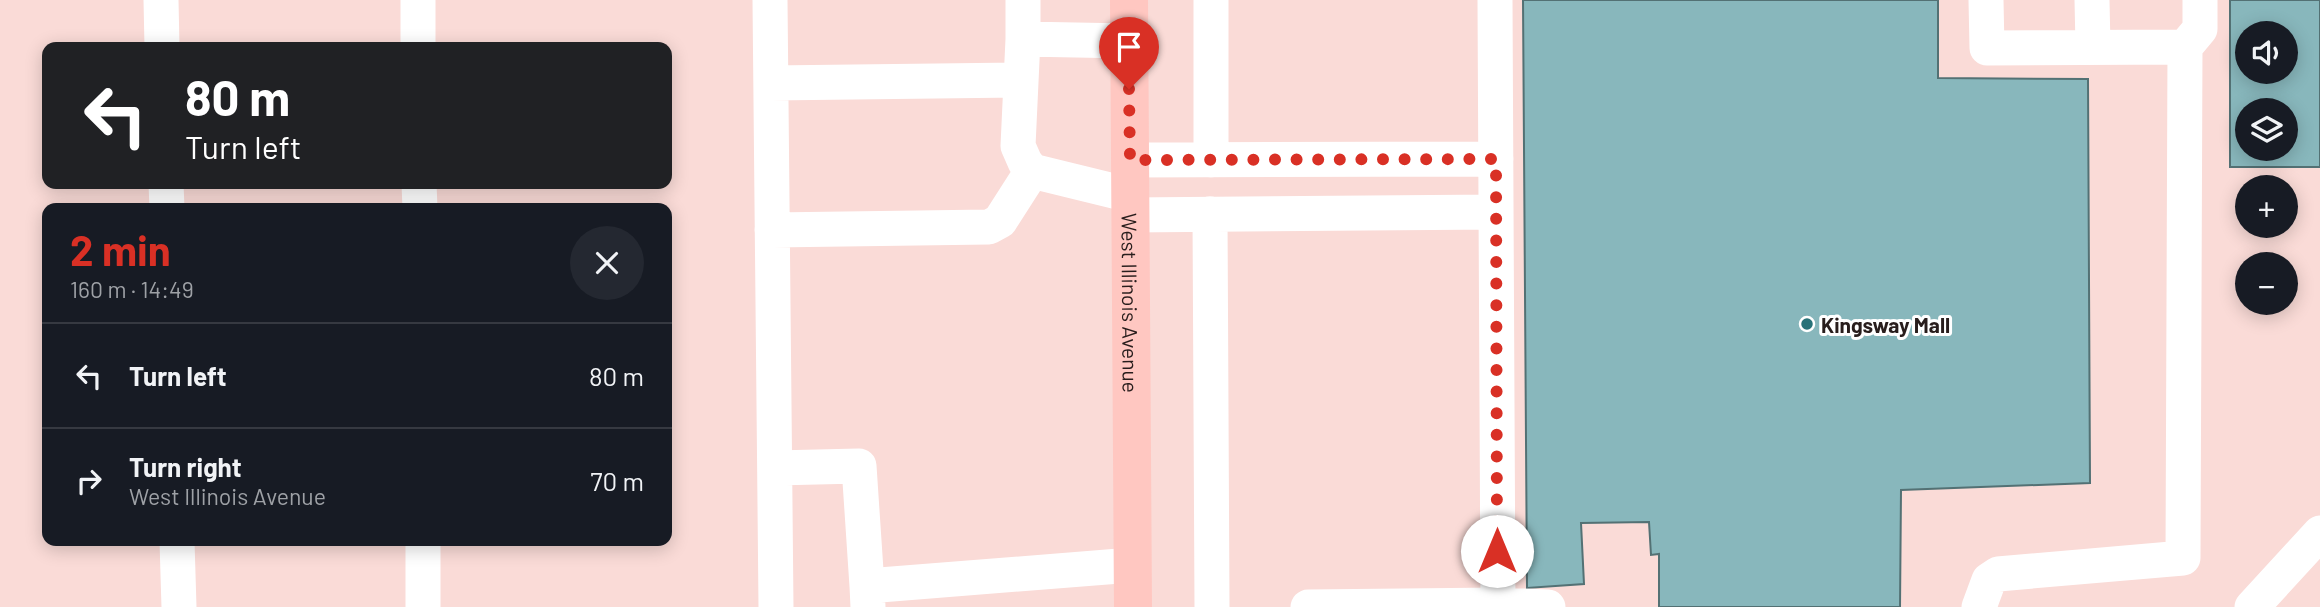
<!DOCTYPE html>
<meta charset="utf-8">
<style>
:root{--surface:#171b24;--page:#242831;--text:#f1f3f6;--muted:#9ea1a6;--line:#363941;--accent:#d93025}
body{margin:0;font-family:Barlow,sans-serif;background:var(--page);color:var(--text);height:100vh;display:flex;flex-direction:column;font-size:26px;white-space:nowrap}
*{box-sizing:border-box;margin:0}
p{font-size:23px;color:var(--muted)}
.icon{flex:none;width:38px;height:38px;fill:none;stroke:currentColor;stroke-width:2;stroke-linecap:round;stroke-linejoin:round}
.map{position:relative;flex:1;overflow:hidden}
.details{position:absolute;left:42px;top:203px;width:630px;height:343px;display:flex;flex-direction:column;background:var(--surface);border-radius:14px;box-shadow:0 4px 18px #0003}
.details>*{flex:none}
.banner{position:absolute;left:42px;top:42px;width:630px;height:147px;border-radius:14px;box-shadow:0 4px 18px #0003;background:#202124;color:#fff;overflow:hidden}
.controls{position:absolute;left:2235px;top:21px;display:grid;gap:14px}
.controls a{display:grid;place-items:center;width:63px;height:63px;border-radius:50%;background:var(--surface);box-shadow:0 4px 18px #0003;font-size:35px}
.pin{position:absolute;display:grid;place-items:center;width:60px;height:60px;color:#fff;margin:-72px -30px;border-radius:50% 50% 50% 0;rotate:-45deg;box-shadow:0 0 7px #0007}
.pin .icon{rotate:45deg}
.me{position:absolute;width:77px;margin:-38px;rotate:0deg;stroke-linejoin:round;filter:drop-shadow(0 0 5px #0008)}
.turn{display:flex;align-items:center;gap:24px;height:147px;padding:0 28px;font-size:32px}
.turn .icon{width:91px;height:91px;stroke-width:2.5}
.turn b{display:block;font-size:49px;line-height:60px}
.round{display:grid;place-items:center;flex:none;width:74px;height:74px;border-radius:37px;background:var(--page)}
.overview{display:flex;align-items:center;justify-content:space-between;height:119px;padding:0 28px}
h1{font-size:42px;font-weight:700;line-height:52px;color:var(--accent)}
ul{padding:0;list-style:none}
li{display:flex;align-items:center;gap:21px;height:105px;padding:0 28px;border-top:2px solid var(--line)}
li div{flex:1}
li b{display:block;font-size:26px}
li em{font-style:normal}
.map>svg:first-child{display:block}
.building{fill:#88b7bc;stroke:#537174;stroke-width:2;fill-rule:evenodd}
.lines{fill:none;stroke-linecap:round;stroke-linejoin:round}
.minor{stroke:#fff;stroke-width:35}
.major{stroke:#ffc7c1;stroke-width:38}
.route{stroke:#d93025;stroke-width:12;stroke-dasharray:0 21.6}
.poi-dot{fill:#287278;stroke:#fff;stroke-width:2.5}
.labels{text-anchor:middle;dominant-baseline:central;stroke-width:6;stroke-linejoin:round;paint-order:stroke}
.street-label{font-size:21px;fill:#281d1c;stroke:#fff}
.poi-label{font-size:21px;font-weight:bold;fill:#281d1c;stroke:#fff;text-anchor:start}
</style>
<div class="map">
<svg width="2320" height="607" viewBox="0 0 2320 607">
<rect width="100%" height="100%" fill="#fadbd7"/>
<path class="building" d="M1523 0H1938V78L2088 79 2090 483 1901 490 1900 607H1659V554L1651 555 1649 522 1581 523 1584 584 1527 588Z
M2230 0H2320V167H2230ZM2247 33H2286V72H2247ZM2247 110H2286V149H2247Z"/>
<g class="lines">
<path class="minor" d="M161 0 162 47
M418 0V47
M770 0 776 607
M1023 0V39L1129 41
M1495 0 1498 607
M2092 0 2093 47
M1023 39 1018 146 1025 162 1032 171 1130 195
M2185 47 2200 29V0
M771 83 1021 80
M1130 160 1496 159
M1211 160V0
M166 184 167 208
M419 184 420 208
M1210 214 1212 607
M1130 215 1496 212
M772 230 989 227 1000 221 1032 171
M775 468 859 466 867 586
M177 541 179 607
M423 541V607
M868 607 867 586 1132 565
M1308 607 1498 605 1548 607
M1979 607 1989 580 1998 574 2183 558 2185 47 1987 48 1986 0
M2252 607 2320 533"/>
<path class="major" id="s1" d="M1129 0 1133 607"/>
</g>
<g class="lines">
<path class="route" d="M1129 89 1130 160 1496 159 1497 551"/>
</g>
<circle class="poi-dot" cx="1807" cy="324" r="7"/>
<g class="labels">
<g class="street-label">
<text stroke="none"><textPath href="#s1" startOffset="303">West Illinois Avenue</textPath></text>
</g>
<g class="poi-label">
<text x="1821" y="324">Kingsway Mall</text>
</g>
</g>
</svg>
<div class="controls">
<a><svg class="icon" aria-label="sound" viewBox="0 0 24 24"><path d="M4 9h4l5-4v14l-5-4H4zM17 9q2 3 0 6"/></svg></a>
<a><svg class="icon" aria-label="layers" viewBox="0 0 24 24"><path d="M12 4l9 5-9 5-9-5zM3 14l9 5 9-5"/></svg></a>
<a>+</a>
<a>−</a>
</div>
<div class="pin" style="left:1129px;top:89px;background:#d93025"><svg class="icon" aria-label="arrive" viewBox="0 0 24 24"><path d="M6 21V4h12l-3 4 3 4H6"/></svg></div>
<svg class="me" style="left:1497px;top:551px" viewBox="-20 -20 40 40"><circle r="19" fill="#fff"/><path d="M0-13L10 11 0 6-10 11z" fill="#d93025"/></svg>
<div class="banner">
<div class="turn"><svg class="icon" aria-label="left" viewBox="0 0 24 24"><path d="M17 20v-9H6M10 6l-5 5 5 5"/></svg><div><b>80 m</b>Turn left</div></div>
</div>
<section class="details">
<div class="overview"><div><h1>2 min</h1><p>160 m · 14:49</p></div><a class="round"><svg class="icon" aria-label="close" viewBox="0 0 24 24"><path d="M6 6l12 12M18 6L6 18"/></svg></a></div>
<ul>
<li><svg class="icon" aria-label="left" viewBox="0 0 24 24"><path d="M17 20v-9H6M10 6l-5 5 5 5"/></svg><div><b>Turn left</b></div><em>80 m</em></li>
<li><svg class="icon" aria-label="right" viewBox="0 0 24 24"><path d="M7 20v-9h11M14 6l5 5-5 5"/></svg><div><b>Turn right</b><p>West Illinois Avenue</p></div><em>70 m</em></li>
</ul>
</section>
</div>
